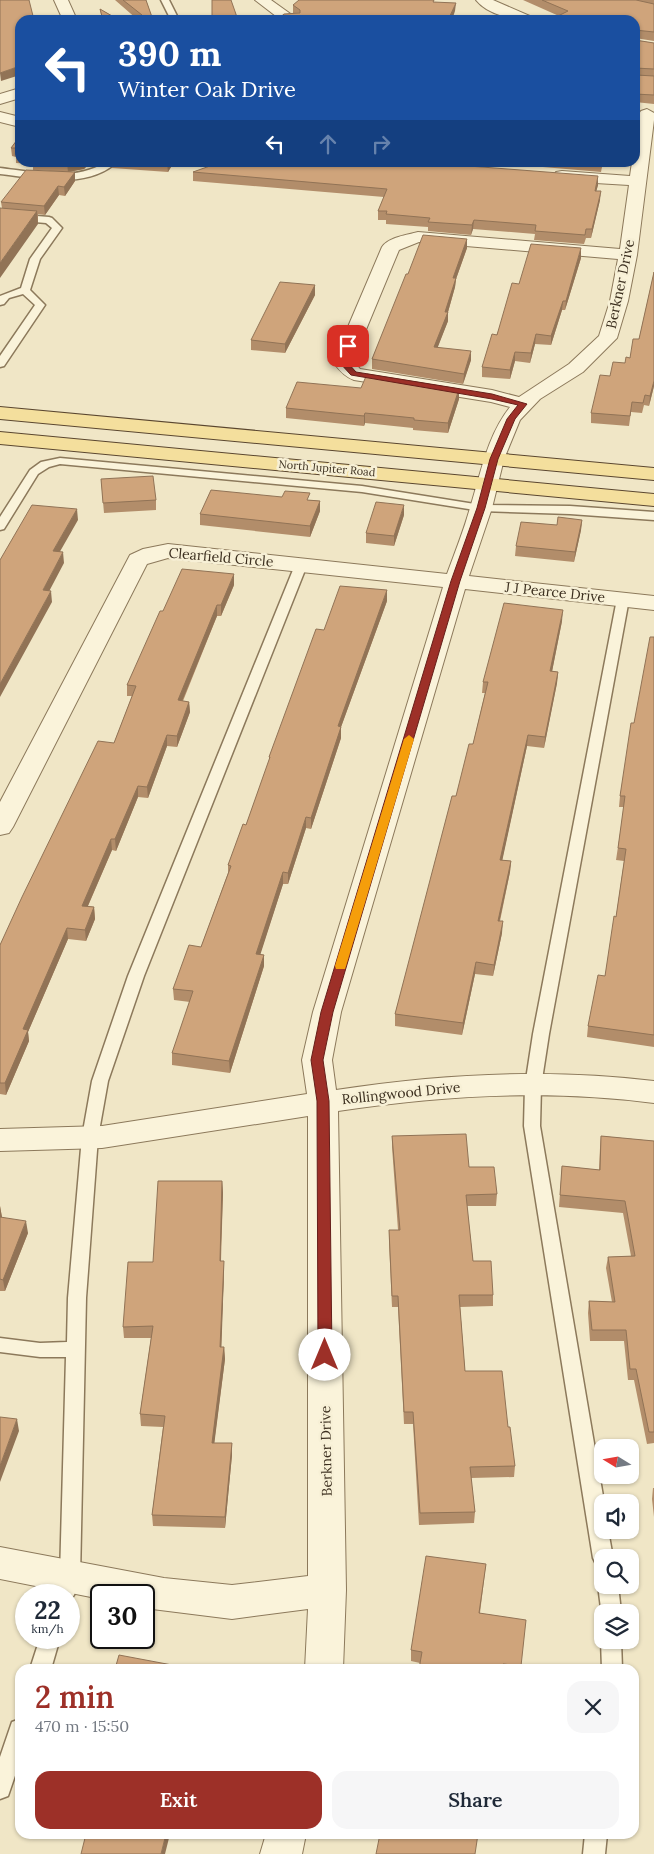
<!DOCTYPE html>
<meta charset="utf-8">
<style>
:root{--surface:#fff;--page:#f6f6f7;--text:#1f2937;--muted:#747a83;--accent:#9d3028}
body{margin:0;font-family:Lora,serif;background:var(--page);color:var(--text);height:100vh;display:flex;flex-direction:column;font-size:19px;white-space:nowrap}
*{box-sizing:border-box;margin:0}
p{font-size:16px;color:var(--muted)}
.icon{flex:none;width:28px;height:28px;fill:none;stroke:currentColor;stroke-width:2;stroke-linecap:round;stroke-linejoin:round}
.map{position:relative;flex:1;overflow:hidden}
.details{position:absolute;left:15px;top:1664px;width:624px;height:175px;display:flex;flex-direction:column;background:var(--surface);border-radius:15px;box-shadow:0 1px 4px #0004}
.details>*{flex:none}
.top-card{position:absolute;left:15px;top:15px;width:625px;height:152px;border-radius:15px;box-shadow:0 1px 4px #0004;background:#1a4fa0;color:#fff;overflow:hidden}
.needle{width:32px;rotate:281deg}
.buttons{position:absolute;left:594px;top:1439px;display:grid;gap:10px}
.buttons a{display:grid;place-items:center;width:45px;height:45px;border-radius:10px;background:var(--surface);box-shadow:0 1px 4px #0004;font-size:25px}
.speed{position:absolute;left:15px;top:1584px;display:flex;gap:10px;font-size:25px;font-weight:700;text-align:center}
.speed>*{display:grid;place-content:center;width:65px;height:65px;border-radius:50%;background:var(--surface);box-shadow:0 1px 4px #0004;line-height:1}
.speed small{font-size:12px;font-weight:400}
.speed .limit{border:2px solid #111;border-radius:8px;background:#fff;color:#111}
.pin{position:absolute;display:grid;place-items:center;width:42px;height:42px;color:#fff;margin:-21px;border-radius:10px;box-shadow:0 2px 8px #0006}
.me{position:absolute;width:55px;margin:-28px;rotate:0deg;stroke-linejoin:round;filter:drop-shadow(0 0 4px #0008)}
.turn{display:flex;align-items:center;gap:18px;height:105px;padding:0 20px;font-size:22px}
.turn .icon{width:65px;height:65px;stroke-width:2.5}
.turn b{display:block;font-size:35px;line-height:42px}
.lanes{display:flex;align-items:center;height:48px;padding:0 20px;background:#0003;justify-content:center;gap:25px;direction:ltr}
.lanes .off{opacity:.35}
.round{display:grid;place-items:center;flex:none;width:52px;height:52px;border-radius:15px;background:var(--page)}
.overview{display:flex;align-items:center;justify-content:space-between;height:85px;padding:0 20px}
h1{font-size:30px;font-weight:600;line-height:38px;color:var(--accent)}
.cta{display:flex;gap:10px;margin-top:auto;padding:10px 20px}
.cta a{flex:1;height:58px;border-radius:15px;background:var(--accent);color:#fff;font-size:20px;font-weight:600;line-height:58px;text-align:center}
.cta a+a{background:var(--page);color:var(--text)}
.map>svg:first-child{display:block}
.lines{fill:none;stroke-linecap:round;stroke-linejoin:round}
.service-casing{stroke:#8c795b;stroke-width:3}
.minor-casing{stroke:#8c795b;stroke-width:2}
.primary-casing{stroke:#5a462f;stroke-width:2}
.service{fill:#faf3da;fill-rule:evenodd}
.minor{fill:#faf3da;fill-rule:evenodd}
.primary{fill:#f4df9d;fill-rule:evenodd}
.wall{fill:#b28d6a}
.shaded-wall{fill:#917356}
.building{fill:#cfa47b;stroke:#917356}
.route{fill:#9d3028;stroke:#661f1a}
.slow{fill:#f59e0b}
.labels{text-anchor:middle;dominant-baseline:central;stroke-width:5;stroke-linejoin:round;paint-order:stroke}
.far-street-label{font-size:11px;fill:#3c2f1f;stroke:#f7f0d6}
.street-label{font-size:14px;fill:#3c2f1f;stroke:#f7f0d6}
</style>
<div class="map">
<svg width="654" height="1854" viewBox="0 0 654 1854">
<rect width="100%" height="100%" fill="#f0e6c6"/>
<g class="lines">
<defs>
<path id="service" d="M161 0H169L179 20H171Z
M106 162H117C87 190 36 178 0 174V168C34 172 75 182 106 162Z
M0 213 49 217 52 218 62 228 40 259 30 290 45 305 4 366 0 367V356L35 305 23 294 9 298 4 304 0 305V296L21 288 30 259 52 228 46 223 0 219Z
M60 458 362 486 481 505 570 506 654 512V520L570 514 481 511 362 492 60 464 49 467 38 474 4 529 0 530V517L30 470 41 462Z
M301 561 307 565 144 976 108 1081 98 1137 86 1298 80 1577 74 1595 69 1602V1595H54L60 1577 66 1357H40L0 1352V1338L40 1343 67 1342 68 1298 82 1137 92 1081 128 976 295 565Z
M623 595 629 599 549 1034 541 1086 540 1126 604 1502 602 1530H608L613 1558H602V1567L596 1564 593 1558 524 1126 525 1086 533 1034 617 599Z
M602 1578V1585H618L621 1612H602V1616L598 1585Z
M602 1636V1640H621L622 1669H602L601 1640Z
M40 1638H60L51 1669H30Z
M20 1719V1761L8 1796 0 1799V1757L12 1722Z
M585 1834H607L605 1854H583Z"/>
<path id="minor" d="M54 0H68L77 20H63Z
M255 0H271L299 20H281Z
M476 0H493L532 17 534 20C515 20 489 16 476 0Z
M20 88V98L0 104V94Z
M647 109 654 113V120L637 255 628 301 617 338 583 372 540 399 520 420 504 459 492 508 469 576 654 596V610L465 589 341 1012 332 1060 336 1090C441 1074 549 1068 654 1081V1103C550 1089 442 1095 338 1111L346 1590 343 1669H305L308 1609 232 1619 144 1608V1595H101V1599L0 1579V1547L164 1578 232 1585 308 1576V1116L102 1148 0 1151V1129L102 1126 307 1094 302 1060 313 1012 443 587 168 558 147 564 13 827 9 833 0 835V802L130 555 143 549 168 544 447 574C455 552 464 530 470 508 481 473 487 436 510 407L491 402 354 380C345 377 339 370 333 362L382 247C389 237 407 235 418 232L620 249 629 185 562 181 556 180 554 176 556 172 562 171 630 176 632 162H635V144L639 114 641 111ZM419 242 618 259 610 301 599 336 569 364 519 397 492 390 360 369 353 361 399 250Z
M0 112 20 117V127L0 122Z
M266 1834H306L302 1854H260Z"/>
<path id="primary" d="M0 407 654 468V480L0 419Z
M0 432 654 494V506L0 444Z"/>
</defs>
<use href="#service" class="service-casing"/>
<use href="#minor" class="minor-casing"/>
<use href="#primary" class="primary-casing"/>
<use href="#service" class="service"/>
<use href="#minor" class="minor"/>
<use href="#primary" class="primary"/>
</g>
<path class="wall" d="M115 0H146L153 20H138Z
M523 0H654V41L635 38V20L559 16Z
M435 2 455 11 293 13V5Z
M100 9 119 20H102Z
M635 40 654 43V104L635 102Z
M20 136V162H101L93 166 86 167 84 169 68 172 33 170V164L16 163V157L12 156 11 148Z
M112 162H174L168 172 112 168Z
M485 162H603L601 172Z
M75 172V181L65 196 59 195 45 215 38 214V224L2 208 1 202Z
M193 172 598 185 596 191 600 200 591 238H586L584 244 534 240 535 234 473 229 471 235 428 231V227L386 224V220H378V211L384 197 193 181Z
M467 239V248L456 279 455 287 448 312V321L437 348 471 360 463 384 372 369V359L408 274Z
M581 258 565 310H562L551 345 535 344 530 363 515 361 510 379 482 377V367L519 284Z
M654 272V386L649 406 644 405 642 413 631 412 629 426 591 423V413L610 376 630 358 639 339Z
M315 285V295L285 353 251 350V340Z
M361 388 459 389V399L448 433 413 430V428L365 423 364 426 286 418V408Z
M101 479 156 500V510L104 513Z
M310 500 320 501V511L310 537 200 525V514Z
M404 515 394 546 366 543V533Z
M582 520 581 530 574 562 515 556 516 546Z
M234 585 221 616H217L183 701 189 702 190 712 177 747 167 746 148 798 138 797 116 851 112 850 88 906 94 907 95 919 86 941 68 939 28 1032 29 1041 6 1095 0 1094V945L114 743 132 696H127V685L163 611Z
M387 601 341 727V738L311 829 306 828 288 884H283L260 954 264 955V966L230 1073 172 1065V1053L190 1002 174 1000 173 989 201 947 228 873V865L246 825 269 762V757L324 630Z
M562 621 552 671 558 672 557 683 544 748 527 746 502 860 511 861 510 872 500 921 502 933 493 976 475 974 462 1035 395 1026V1014L456 796 473 744 485 693H482L483 682Z
M654 637V1047L587 1037 588 1026 605 976 616 917 624 861 616 860 624 807H619L620 796 634 723Z
M392 1136 469 1167 497 1194 496 1206H467L473 1261 493 1295V1306L460 1307 465 1371 508 1427 515 1466 514 1477 471 1478 475 1512 474 1523 419 1525 413 1424H404L398 1307H392L389 1242V1230H398L392 1147Z
M601 1136 654 1141V1443L647 1444 634 1380H628L624 1341H590L588 1313 589 1301 612 1302 606 1268 608 1257 631 1256 623 1213 559 1207 562 1166 599 1170 600 1148Z
M222 1181 223 1193 221 1261 224 1273 221 1347H224L225 1359 214 1443H232V1455L225 1528 153 1526 152 1515 163 1427 141 1426 140 1414 151 1338H124L123 1327 153 1262Z
M0 1206 2 1218 28 1233 5 1291H0Z
M653 1488H654V1517L652 1499Z
M486 1564 480 1613 521 1666V1669H419L420 1663 411 1661V1650Z"/>
<path class="shaded-wall" d="M456 3 455 11 452 20H448Z
M20 66V75L1 81 0 73Z
M70 162H85L86 167 84 169 68 172 67 163Z
M93 162H101L93 166Z
M168 162H174L168 172 167 163Z
M75 172V181L65 196 64 187Z
M598 176V185L594 200 595 191Z
M58 186 59 195 45 215 44 206Z
M601 191 600 200 591 238 592 229Z
M37 211 38 224 0 278V263Z
M474 220 473 229 471 235 472 225Z
M467 239V248L456 279 455 287 448 312V321L434 357V347L445 312 453 278Z
M581 248V258L565 310 566 301Z
M315 285V295L285 353V344Z
M563 301 562 310 551 345V336Z
M536 334 535 344 530 363 531 353Z
M471 351V360L463 384 464 374Z
M515 352V361L510 379V370Z
M654 381V386L649 406 650 396Z
M459 389V399L448 433V423Z
M365 413V423L364 426V416Z
M320 501V511L310 537V526Z
M404 505V515L394 546V536Z
M77 509 78 520 54 562 53 551Z
M582 520 581 530 574 562 575 552Z
M63 552 64 563 44 601 43 590Z
M234 574V585L221 616V605Z
M387 590V601L341 727V738L311 829V818L338 726Z
M51 591 52 602 0 697V684Z
M217 605V616L178 711V700Z
M563 610 562 621 550 682V671Z
M558 672 557 683 544 748 545 737Z
M189 702 190 712 177 747V736Z
M167 735V746L148 798 147 787Z
M528 735 527 746 500 871V860Z
M138 786V797L116 851 115 839Z
M306 817V828L288 884V873Z
M111 839 112 850 83 917 82 906Z
M511 861 510 872 497 932 498 921Z
M283 872V884L257 965 256 954Z
M94 907 95 919 86 941 85 930Z
M503 921 502 933 493 976 494 965Z
M67 928 68 939 28 1032 29 1041 6 1095 5 1083 23 1029Z
M264 955V966L230 1073 229 1061Z
M476 962 475 974 462 1035 463 1023Z
M222 1181 223 1193 220 1273V1261Z
M0 1206 2 1217 0 1221Z
M26 1221 28 1233 5 1291 3 1280Z
M224 1261V1273L221 1359 220 1347Z
M224 1347 225 1359 213 1454 212 1443Z
M17 1419 19 1431 0 1482V1466Z
M232 1443V1455L225 1528V1517Z
M166 1834H170L165 1854H161Z"/>
<path class="building" d="M0 0H29L34 20H20V66L0 73Z
M123 0H146L153 20H138L142 15Z
M212 0H231L238 20H212Z
M299 0H434L433 2 456 3 448 20H277L284 14 300 13V10L293 5Z
M542 0H636L654 4V32L635 30V20H550L568 11Z
M100 9 119 20H103Z
M635 40 654 43V69L635 68Z
M635 71 636 75 654 76V95L635 94Z
M20 136V155L15 154 20 148H11Z
M221 162H417L598 176 595 191H601L592 229H586L585 235 535 231 536 225 474 220 472 225 428 222 430 218 386 214 387 211H378L387 189 193 172Z
M26 170 75 172 64 187 58 186 44 206 1 202Z
M0 208 37 211 0 263Z
M423 235 467 239 453 278H456L445 312H448L434 347 471 351 464 374 372 359 406 274H408Z
M531 244 581 248 566 301H563L551 336 536 334 531 353 515 352 510 370 482 367 492 334 497 335 512 283 519 284Z
M654 272V381L650 396 645 395 643 403 632 402 630 416 591 413 600 375 610 376 613 362 625 363 626 357 630 358 633 339H639Z
M280 282 315 285 285 344 251 340Z
M367 374 459 389 448 423 414 420V418L365 413 364 416 286 408 297 382 361 388Z
M153 476 156 500 103 503 101 479Z
M211 490 282 497 285 491 310 493 307 500 320 501 310 526 200 514Z
M376 502 404 505 394 536 366 533Z
M32 505 77 509 53 551 63 552 43 590 51 591 0 684V560Z
M558 517 582 520 575 552 516 546 521 522 557 525Z
M182 569 234 574 221 605H217L178 700 189 702 177 736 167 735 147 787 138 786 115 839H111L82 906 94 907 85 930 67 928 23 1029 28 1030 5 1083H0V945L22 897 98 741 114 743 136 686 127 685 160 611H163Z
M340 586 387 590 338 726 341 727 311 818 306 817 288 873 283 872 256 954 264 955 229 1061 172 1053 193 991 173 989 189 945 201 947 231 866 228 865 243 824 246 825 270 757H269L316 629 324 630Z
M504 603 563 610 550 671 558 672 545 737 528 735 500 860 511 861 498 921H503L494 965 476 962 463 1023 395 1014 452 796H456L469 744H473L488 682H483Z
M650 637H654V1035L588 1026 598 975 605 976 614 916 616 917 626 849 618 848 625 796H620L631 723H634Z
M466 1134 469 1167H494L497 1194 466 1195 473 1261H491L493 1295H459L465 1371H502L508 1427H510L515 1466 470 1467 475 1512 420 1513 413 1412H404L398 1296H392L389 1230H400L392 1136Z
M601 1136 654 1141V1432H649L636 1369H630L626 1330H592L589 1301 615 1302 608 1257 635 1256 625 1201 560 1195 562 1166 600 1170Z
M158 1181H222L220 1261H224L220 1347H224L212 1443H232L225 1517 152 1515 165 1416 140 1414 153 1326 123 1327 128 1262H153Z
M0 1217 26 1221 3 1280 0 1279Z
M0 1417 17 1419 0 1466Z
M426 1556 486 1564 479 1613 526 1620 521 1666 503 1664 502 1669H419L422 1652 411 1650Z
M119 1655 188 1668V1669H115Z
M86 1834H166L161 1854H81Z
M380 1834H478L475 1854H376Z"/>
<path class="route" d="M348 344 352 346 347 362 356 372 492 394 527 404 515 419 498 459 485 508 460 581 333 1012 323 1060 329 1101 332 1355 330 1359 325 1361 320 1359 318 1355 317 1101 311 1060 321 1012 451 581 477 508 490 459 507 419 518 405 492 399 351 375 339 362 344 346Z"/>
<path class="slow" d="M409 735 414 739 346 966 345 969H336L335 966 404 739Z"/>
<g class="labels">
<g class="far-street-label">
<text transform="translate(327 468) rotate(5)">North Jupiter Road</text>
</g>
<g class="street-label">
<text transform="translate(620 284) rotate(-78)">Berkner Drive</text>
<text transform="translate(221 557) rotate(5)">Clearfield Circle</text>
<text transform="translate(555 592) rotate(6)">J J Pearce Drive</text>
<text transform="translate(401 1093) rotate(-6)">Rollingwood Drive</text>
<text transform="translate(326 1451) rotate(-91)">Berkner Drive</text>
</g>
</g>
</svg>
<div class="buttons">
<a><svg class="needle" viewBox="-14 -14 28 28"><path d="M0-13l5 13h-10z" fill="#e53935"/><path d="M0 13l5-13h-10z" fill="#747a83"/></svg></a>
<a><svg class="icon" aria-label="sound" viewBox="0 0 24 24"><path d="M4 9h4l5-4v14l-5-4H4zM17 9q2 3 0 6"/></svg></a>
<a><svg class="icon" aria-label="search" viewBox="0 0 24 24"><circle cx="10" cy="10" r="6"/><path d="M15 15l6 6"/></svg></a>
<a><svg class="icon" aria-label="layers" viewBox="0 0 24 24"><path d="M12 4l9 5-9 5-9-5zM3 14l9 5 9-5"/></svg></a>
</div>
<div class="speed"><div>22<small>km/h</small></div><div class="limit">30</div></div>
<div class="pin" style="left:348px;top:346px;background:#d93025"><svg class="icon" aria-label="arrive" viewBox="0 0 24 24"><path d="M6 21V4h12l-3 4 3 4H6"/></svg></div>
<svg class="me" style="left:325px;top:1355px" viewBox="-20 -20 40 40"><circle r="19" fill="#fff"/><path d="M0-13L10 11 0 6-10 11z" fill="#9d3028"/></svg>
<div class="top-card">
<div class="turn"><svg class="icon" aria-label="left" viewBox="0 0 24 24"><path d="M17 20v-9H6M10 6l-5 5 5 5"/></svg><div><b>390 m</b>Winter Oak Drive</div></div>
<div class="lanes"><svg class="icon" aria-label="left" viewBox="0 0 24 24"><path d="M17 20v-9H6M10 6l-5 5 5 5"/></svg><svg class="icon off" aria-label="ahead" viewBox="0 0 24 24"><path d="M12 20V5M6 11l6-6 6 6"/></svg><svg class="icon off" aria-label="right" viewBox="0 0 24 24"><path d="M7 20v-9h11M14 6l5 5-5 5"/></svg></div>
</div>
<section class="details">
<div class="overview"><div><h1>2 min</h1><p>470 m · 15:50</p></div><a class="round"><svg class="icon" aria-label="close" viewBox="0 0 24 24"><path d="M6 6l12 12M18 6L6 18"/></svg></a></div>
<div class="cta"><a>Exit</a><a>Share</a></div>
</section>
</div>
